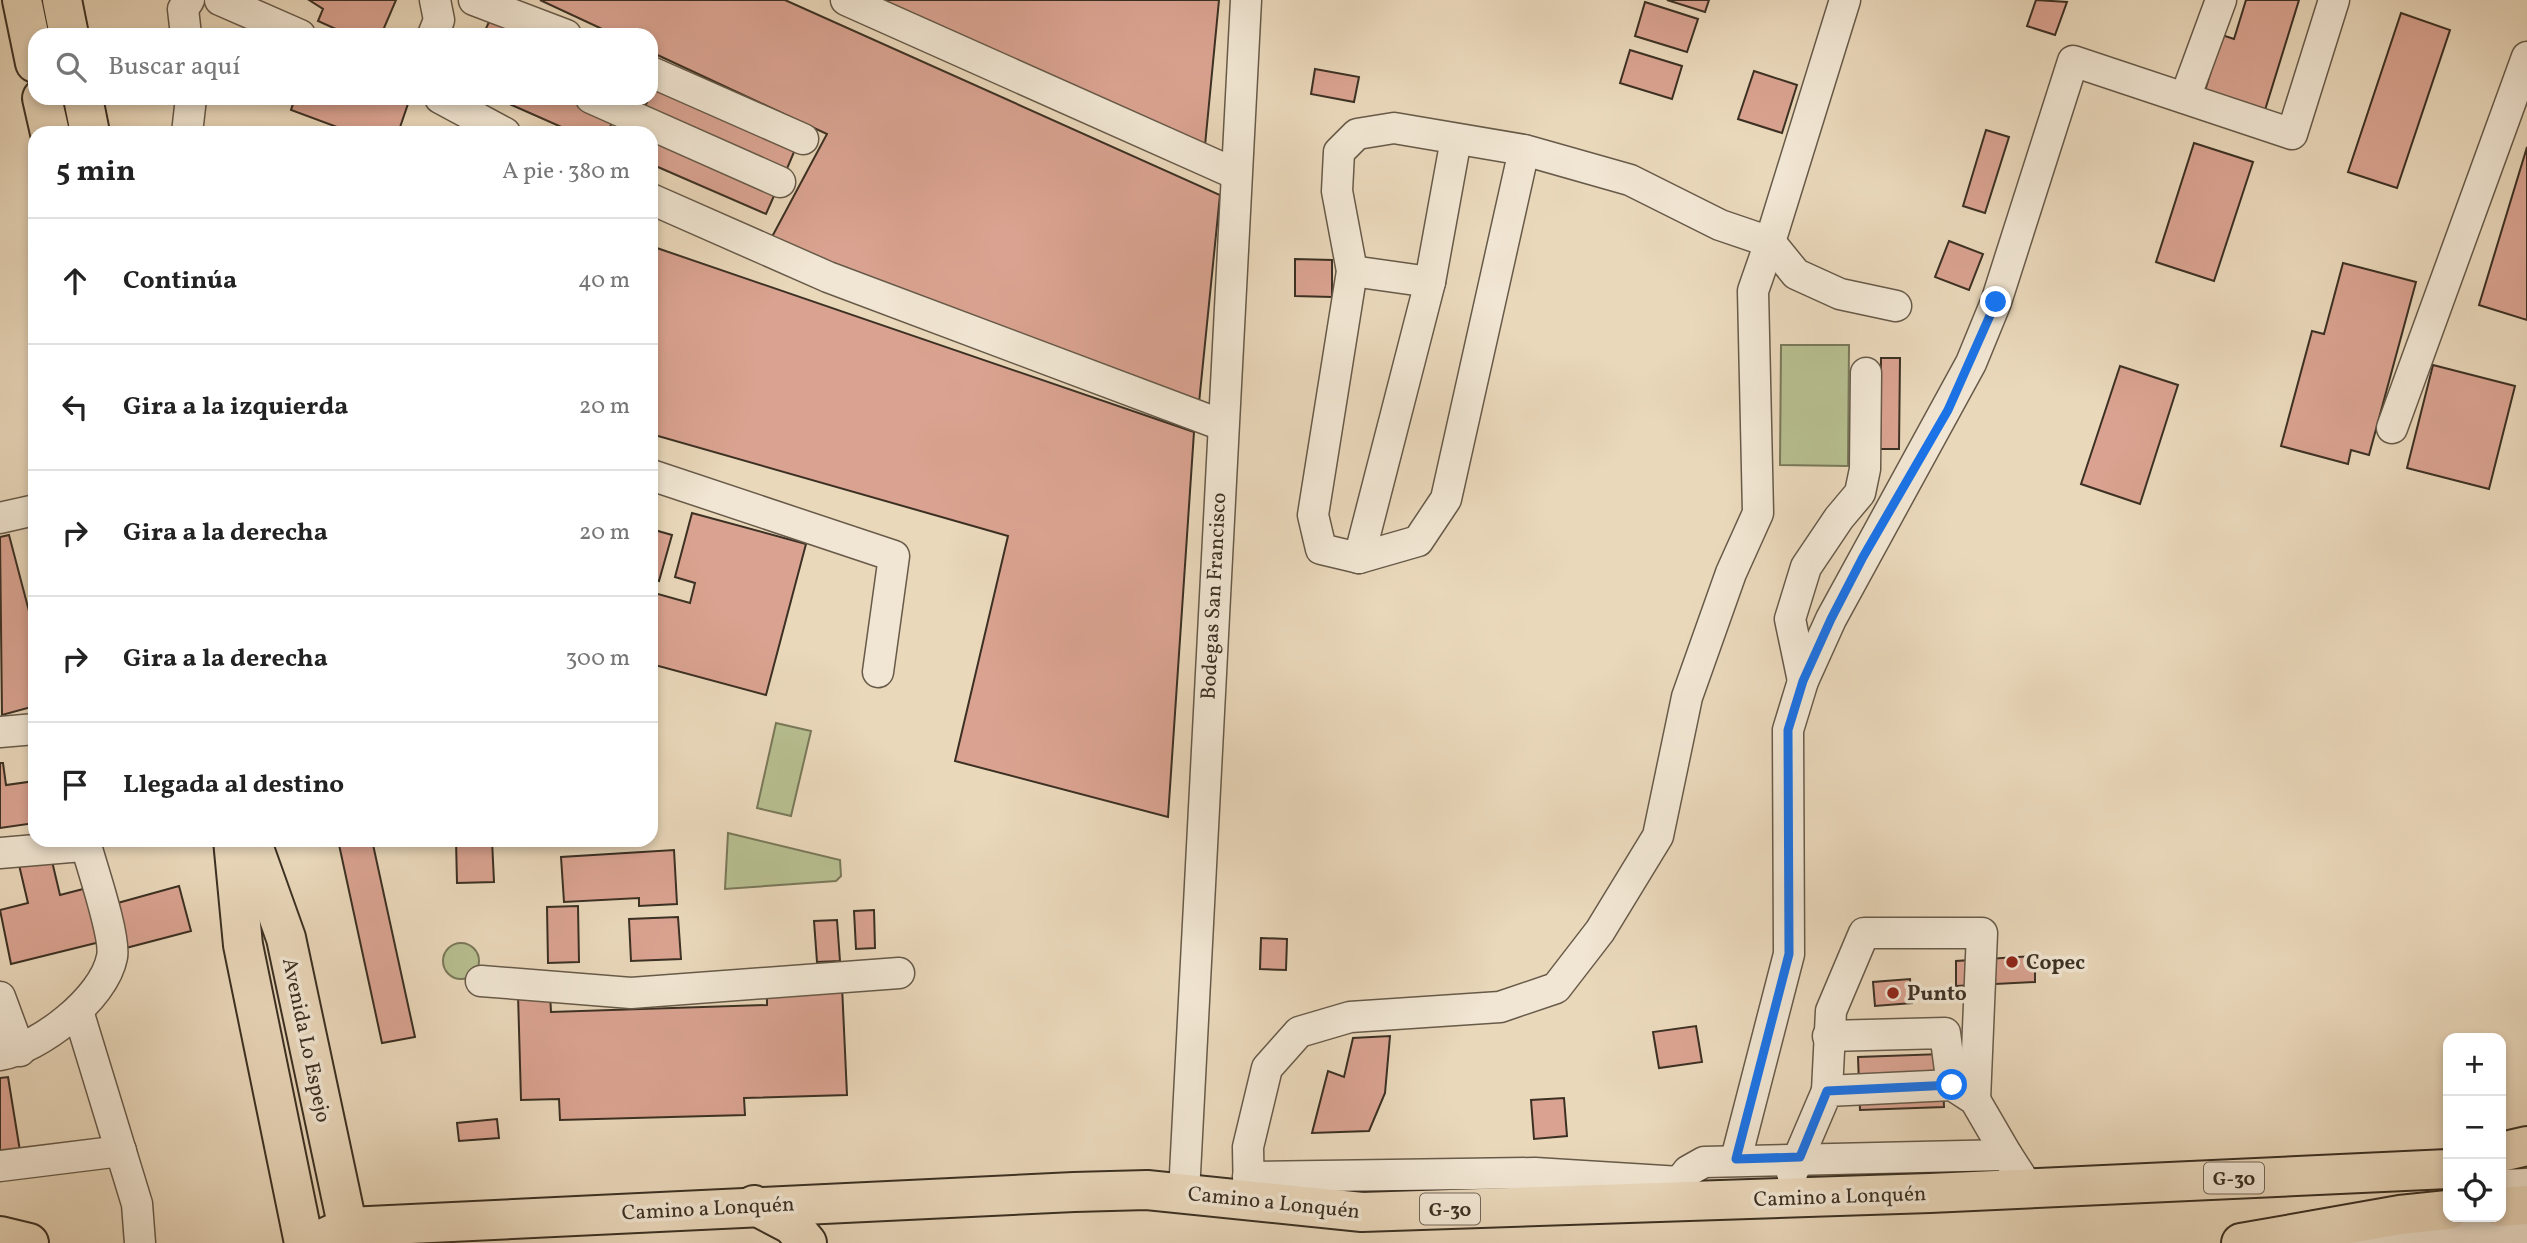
<!DOCTYPE html>
<html lang="es">
<meta charset="utf-8">
<style>
:root{--surface:#fff;--page:#f6f6f6;--text:#222;--muted:#767676;--line:#e0e0e0}
body{margin:0;font-family:Vollkorn,serif;background:var(--page);color:var(--text)}
.controls{position:absolute;right:21px;bottom:21px;display:grid;overflow:hidden;border-radius:14px;box-shadow:0 4px 10px #0003}
.controls button{width:63px;height:63px;display:grid;place-items:center;padding:0;border:0;border-bottom:2px solid var(--line);background:var(--surface);color:var(--text);font:35px sans-serif}
.stop{position:absolute;width:21px;height:21px;margin:-16px;border:5px solid #1a73e8;border-radius:50%;background:#fff}
.stop.end{background:#1a73e8;border-color:#fff;box-shadow:0 2px 7px #0008}
.list{margin:0;padding:0;list-style:none}
h2{display:flex;justify-content:space-between;align-items:center;height:91px;margin:0;padding:0 28px;font-size:30px}
h2 small{font-size:23px;font-weight:400;color:var(--muted)}
.list li{display:grid;grid-template-columns:46px 1fr auto;gap:21px;align-items:center;box-sizing:border-box;height:126px;padding:0 28px;border-top:2px solid var(--line)}
.list b{display:block;font-size:26px;white-space:nowrap}
.list em{font-size:23px;font-style:normal;color:var(--muted)}
.icon{flex:none;width:38px;height:38px;fill:none;stroke:currentColor;stroke-width:2;stroke-linecap:round;stroke-linejoin:round}
.map{position:relative;flex:none;width:2527px;height:1243px;overflow:hidden}
.search{position:absolute;background:var(--surface);box-shadow:0 4px 10px #0003;left:28px;top:28px;width:630px;height:77px;display:flex;align-items:center;gap:18px;box-sizing:border-box;padding:0 24px;border-radius:21px;color:var(--muted);font-size:26px}
.panel{position:absolute;background:var(--surface);box-shadow:0 4px 10px #0003;left:28px;top:126px;width:630px;height:721px;border-radius:21px}
.map>svg:first-child{display:block}
.green{fill:#b7bf90;stroke:#79785a;stroke-width:2}
.building{fill:#daa391;stroke:#3b3023;stroke-width:2}
.lines{fill:none;stroke-linecap:round;stroke-linejoin:round}
.minor-casing{stroke:#675a49;stroke-width:33}
.major-casing{stroke:#3b3023;stroke-width:42}
.minor{stroke:#f1e6d3;stroke-width:30}
.major{stroke:#ead8bb;stroke-width:38}
.route{stroke:#1a73e8;stroke-width:9}
.poi-dot{fill:#8f2418;stroke:#f1e6d3;stroke-width:2.5}
.labels{text-anchor:middle;stroke-width:7;stroke-linejoin:round;paint-order:stroke}
.shield{fill:#f1e6d3;stroke:#726758;stroke-width:2}
.shield-label{font-size:19px;font-weight:bold;fill:#3b3023}
.street-label{font-size:21px;fill:#3b3023;stroke:#f1e6d3}
.poi-label{font-size:21px;font-weight:bold;fill:#3b3023;stroke:#f1e6d3;text-anchor:start}
</style>
<div class="map">
<svg width="2527" height="1243" viewBox="0 0 2527 1243">
<rect width="100%" height="100%" fill="#ead8bb"/>
<filter id="stains"><feTurbulence type="fractalNoise" baseFrequency=".00286" numOctaves="4"/><feColorMatrix values="0 0 0 0 .2 0 0 0 0 .09 0 0 0 0 .02 0 0 0 .5 -.17"/></filter>
<radialGradient id="worn" r=".72"><stop offset=".6" stop-color="#630" stop-opacity="0"/><stop offset="1" stop-color="#630" stop-opacity=".3"/></radialGradient>
<g class="green">
<path d="M1781,345H1849L1848,466L1780,465Z"/>
<path d="M776,723L811,731L791,816L757,808Z"/>
<path d="M728,833L840,860L841,876L836,881L725,889Z"/>
<circle cx="461" cy="961" r="18"/>
</g>
<g class="building">
<path d="M309,0H396L381,35H349L318,21L323,9Z"/>
<path d="M540,0H785L1220,195L1199,403L766,248L827,134L651,52V35H615Z"/>
<path d="M853,0H1219L1204,156Z"/>
<path d="M1667,0H1709L1705,12Z"/>
<path d="M2036,0L2067,2L2055,35L2027,26Z"/>
<path d="M2246,0H2299L2265,110L2205,91L2222,35L2234,39Z"/>
<path d="M1645,2L1698,19L1687,52L1635,36Z"/>
<path d="M494,11L549,35H483Z"/>
<path d="M2401,13L2450,30L2397,188L2348,172Z"/>
<path d="M1630,50L1682,66L1672,99L1620,83Z"/>
<path d="M1315,69L1359,77L1354,102L1311,94Z"/>
<path d="M1754,71L1797,85L1782,133L1738,119Z"/>
<path d="M655,83L797,145L786,171L644,109Z"/>
<path d="M295,98H410L398,133H353L291,110Z"/>
<path d="M496,98H566L614,119L607,133H575Z"/>
<path d="M1986,130L2009,137L1985,213L1963,206Z"/>
<path d="M651,133L777,189L766,214L651,164Z"/>
<path d="M2194,143L2253,162L2214,281L2156,262Z"/>
<path d="M2527,147V320L2479,305Z"/>
<path d="M1949,241L1983,254L1969,290L1935,277Z"/>
<path d="M651,246L1194,432L1168,817L955,761L1008,536L651,434Z"/>
<path d="M1295,259L1332,260V297L1295,296Z"/>
<path d="M2343,263L2416,282L2369,455L2351,450L2348,464L2281,446L2312,331L2324,334Z"/>
<path d="M1881,358H1900L1899,449H1880Z"/>
<path d="M2433,365L2515,386L2489,489L2407,468Z"/>
<path d="M2120,366L2178,385L2140,504L2081,484Z"/>
<path d="M692,513L806,544L766,695L651,664V592L690,603L695,583L675,577Z"/>
<path d="M651,529L672,535L659,581L651,579Z"/>
<path d="M9,535L35,634V706L2,715L0,537Z"/>
<path d="M0,763H3L6,785L35,781V823L0,828Z"/>
<path d="M338,840H372L415,1037L382,1043Z"/>
<path d="M456,840H492L494,882L457,883Z"/>
<path d="M674,850L677,904L639,906V898L564,902L561,857Z"/>
<path d="M51,857L60,895L87,888L100,942L11,964L0,910L28,903L19,865Z"/>
<path d="M179,886L191,931L126,948L114,904Z"/>
<path d="M578,906L579,962L548,963L547,907Z"/>
<path d="M874,910L875,948L856,949L854,911Z"/>
<path d="M678,917L681,959L631,961L629,919Z"/>
<path d="M837,920L840,961L817,962L814,921Z"/>
<path d="M1261,938L1287,939L1286,970L1260,969Z"/>
<path d="M2035,956V982L1956,986V961Z"/>
<path d="M1910,979L1912,1003L1875,1006L1873,982Z"/>
<path d="M842,986L847,1095L744,1098L745,1115L560,1120L559,1099L521,1100L518,994L550,993L551,1012L767,1005V989Z"/>
<path d="M1696,1026L1702,1062L1659,1068L1653,1032Z"/>
<path d="M1390,1036L1385,1093L1369,1131L1312,1133L1328,1071L1344,1077L1353,1038Z"/>
<path d="M1942,1054L1944,1107L1860,1110L1858,1057Z"/>
<path d="M8,1077L20,1151L0,1155V1078Z"/>
<path d="M1564,1098L1567,1136L1534,1139L1531,1100Z"/>
<path d="M497,1119L499,1138L459,1141L457,1123Z"/>
</g>
<g class="lines">
<defs>
<g id="minor">
<path d="M220,0L300,35"/>
<path d="M474,0L566,35"/>
<path d="M846,0L1236,174"/>
<path d="M1845,0L1770,242L1796,274L1840,294L1896,306"/>
<path d="M186,35L183,9L189,0"/>
<path d="M433,35L439,20L435,0"/>
<path d="M651,72L803,139"/>
<path d="M440,98L505,133"/>
<path d="M591,98L780,182"/>
<path d="M2185,98L2221,0"/>
<path d="M187,133L191,98"/>
<path d="M651,199L828,277L1222,425"/>
<path d="M1352,271L1430,282"/>
<path d="M2392,428L2527,57"/>
<path d="M651,475L894,556L878,672"/>
<path d="M0,518L35,510"/>
<path d="M1359,558L1430,282L1456,139"/>
<path d="M1803,681L1790,619L1806,567L1839,518L1860,493L1865,469L1866,373"/>
<path d="M0,732L35,729"/>
<path d="M0,853L82,846L88,852C94,873 116,939 112,957C104,999 39,1048 0,1055"/>
<path d="M481,981L631,993L899,973"/>
<path d="M0,997L20,1051"/>
<path d="M78,1011L137,1204L140,1243"/>
<path d="M1828,1036L1945,1033L1952,1085"/>
<path d="M1827,1091L1831,1011L1864,933H1982L1975,1100"/>
<path d="M1736,1159L1789,954L1788,730L1803,681L1831,619L1971,363L1996,302L2073,61L2292,134L2334,0"/>
<path d="M0,1166L121,1151"/>
<path d="M1792,1173L1827,1091L1952,1085L1975,1100L2007,1155"/>
<path d="M1248,1177L1535,1173L1680,1182"/>
<path d="M2501,1185L2527,1184"/>
<path d="M1184,1193L1246,0"/>
<path d="M1668,1197L1688,1171L1704,1162L2007,1155L2029,1189"/>
<path d="M1249,1202L1248,1147L1267,1068L1299,1032L1350,1017L1500,1007L1556,988L1600,931L1658,836L1687,697L1731,573L1758,513L1753,291L1770,242L1720,225L1630,180L1524,150L1394,128L1357,134L1339,152L1337,191L1352,271L1313,515L1321,549L1359,558L1418,541L1446,499L1524,150"/>
<path d="M2327,1243L2527,1233"/>
</g>
<g id="major">
<path d="M22,0L35,63"/>
<path d="M62,0L69,35"/>
<path d="M42,98L50,133"/>
<path d="M83,98L90,133"/>
<path d="M233,840L243,945L304,1243"/>
<path d="M251,840L286,938L351,1243"/>
<path d="M2501,1152L2527,1146"/>
<path d="M754,1205L792,1225L807,1243"/>
<path d="M2501,1207L2527,1205"/>
<path d="M0,1236L29,1243"/>
<path d="M313,1243L348,1227L1074,1192L1147,1190L1362,1212L1930,1193L2448,1169"/>
<path d="M2241,1243L2400,1215L2448,1210"/>
</g>
</defs>
<use href="#minor" class="minor-casing"/>
<use href="#major" class="major-casing"/>
<use href="#minor" class="minor"/>
<use href="#major" class="major"/>
</g>
<g class="lines">
<path class="route" d="M1952,1085L1827,1091L1800,1157L1736,1159L1789,954L1788,730L1803,681L1831,619L1863,557L1948,410L1996,302"/>
</g>
<g class="poi-dot">
<circle cx="2012" cy="962" r="7"/>
<circle cx="1893" cy="993" r="7"/>
</g>
<g class="labels">
<g class="shield">
<rect x="2204" y="1162.5" width="60" height="31" rx="5"/>
<rect x="1420" y="1193.5" width="60" height="31" rx="5"/>
</g>
<g class="shield-label">
<text x="2234" y="1185">G-30</text>
<text x="1450" y="1216">G-30</text>
</g>
<g class="street-label">
<text transform="translate(1213 596) rotate(-87)" y="7">Bodegas San Francisco</text>
<text transform="translate(307 1040) rotate(78)" y="7">Avenida Lo Espejo</text>
<text transform="translate(1840 1196) rotate(-2)" y="7">Camino a Lonquén</text>
<text transform="translate(1274 1202) rotate(6)" y="7">Camino a Lonquén</text>
<text transform="translate(708 1208) rotate(-3)" y="7">Camino a Lonquén</text>
</g>
<g class="poi-label">
<text x="2026" y="969">Copec</text>
<text x="1907" y="1000">Punto</text>
</g>
</g>
<rect width="100%" height="100%" filter="url(#stains)"/>
<rect width="100%" height="100%" fill="url(#worn)"/>
</svg>
<div class="controls">
<button>+</button>
<button>−</button>
<button><svg class="icon" aria-label="locate" viewBox="0 0 24 24"><circle cx="12" cy="12" r="6"/><path d="M12 2v4M12 18v4M2 12h4M18 12h4"/></svg></button>
</div>
<div class="stop" style="left:1952px;top:1085px"></div>
<div class="stop end" style="left:1996px;top:302px"></div>
<div class="search"><svg class="icon" aria-label="search" viewBox="0 0 24 24"><circle cx="10" cy="10" r="6"/><path d="M15 15l6 6"/></svg>Buscar aquí</div>
<section class="panel">
<h2>5 min<small>A pie · 380 m</small></h2>
<ul class="list">
<li><svg class="icon" aria-label="ahead" viewBox="0 0 24 24"><path d="M12 20V5M6 11l6-6 6 6"/></svg><div><b>Continúa</b></div><em>40 m</em></li>
<li><svg class="icon" aria-label="left" viewBox="0 0 24 24"><path d="M17 20v-9H6M10 6l-5 5 5 5"/></svg><div><b>Gira a la izquierda</b></div><em>20 m</em></li>
<li><svg class="icon" aria-label="right" viewBox="0 0 24 24"><path d="M7 20v-9h11M14 6l5 5-5 5"/></svg><div><b>Gira a la derecha</b></div><em>20 m</em></li>
<li><svg class="icon" aria-label="right" viewBox="0 0 24 24"><path d="M7 20v-9h11M14 6l5 5-5 5"/></svg><div><b>Gira a la derecha</b></div><em>300 m</em></li>
<li><svg class="icon" aria-label="arrive" viewBox="0 0 24 24"><path d="M6 21V4h12l-3 4 3 4H6"/></svg><div><b>Llegada al destino</b></div></li>
</ul>
</section>
</div>
